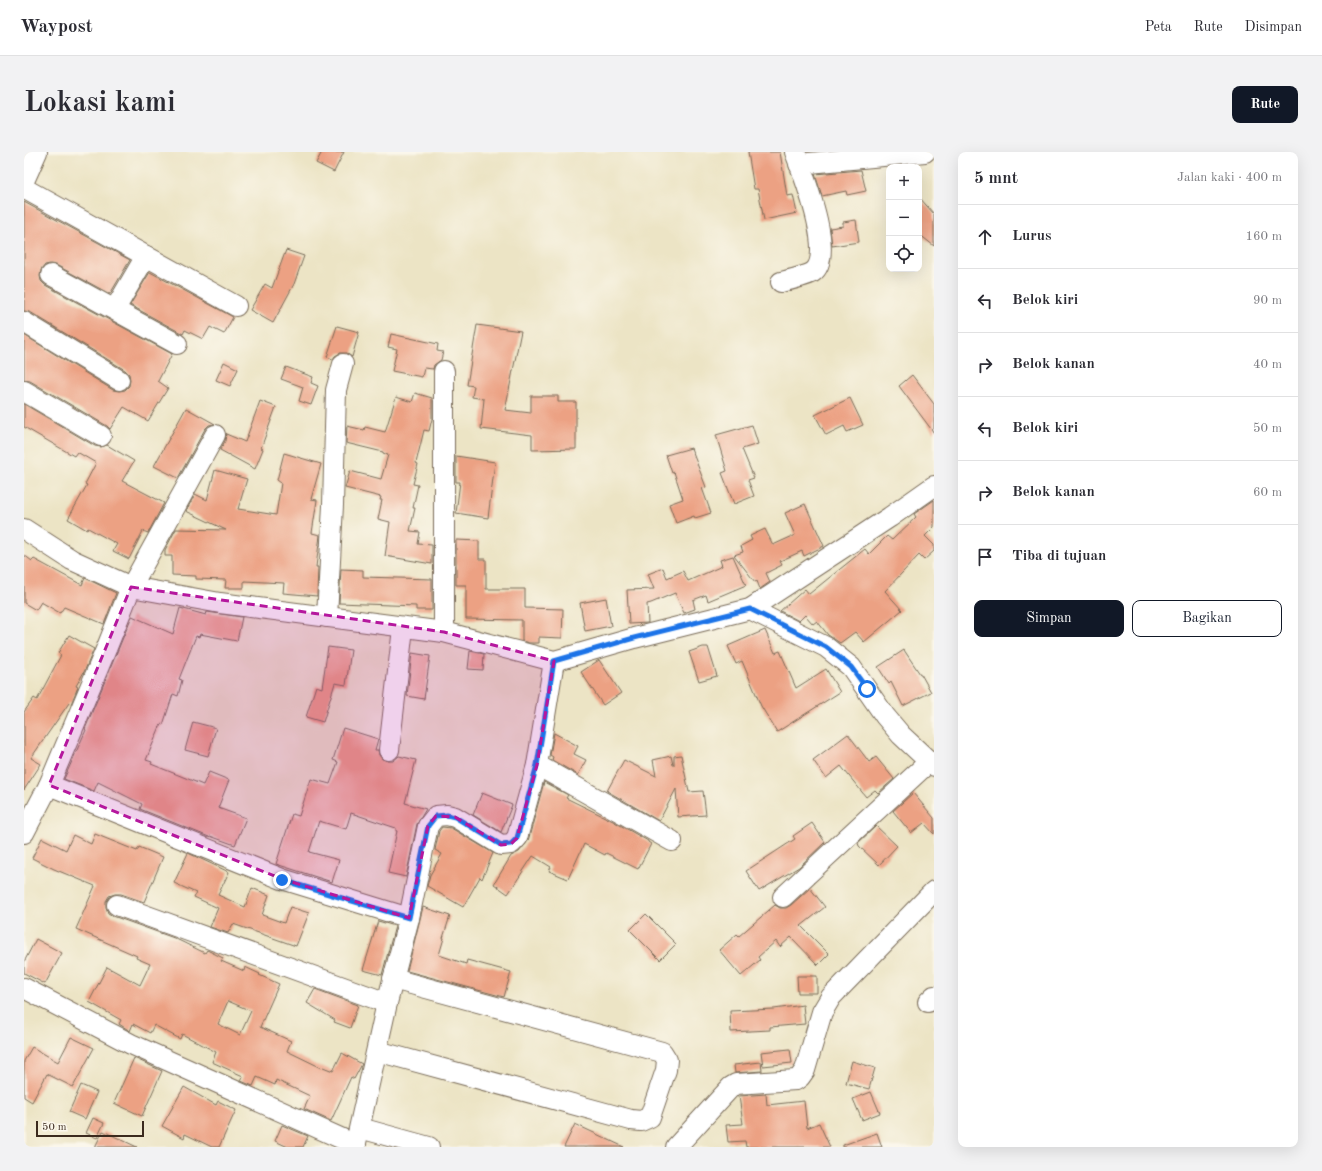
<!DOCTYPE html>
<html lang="id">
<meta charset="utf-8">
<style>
:root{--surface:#fff;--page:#f2f2f3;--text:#2b2b33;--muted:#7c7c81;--line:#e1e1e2;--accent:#111827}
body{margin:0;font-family:"Old Standard TT",serif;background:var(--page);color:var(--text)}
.controls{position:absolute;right:12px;top:12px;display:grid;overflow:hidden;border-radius:8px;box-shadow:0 4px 16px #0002}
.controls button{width:36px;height:36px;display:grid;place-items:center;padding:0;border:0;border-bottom:1px solid var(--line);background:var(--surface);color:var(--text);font:20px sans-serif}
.scale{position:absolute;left:12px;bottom:10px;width:108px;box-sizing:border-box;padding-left:4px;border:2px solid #3b2a1e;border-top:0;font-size:11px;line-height:14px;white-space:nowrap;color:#3b2a1e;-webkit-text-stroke:3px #fbf7ec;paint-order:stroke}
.stop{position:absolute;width:12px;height:12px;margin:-9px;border:3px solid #1a73e8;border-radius:50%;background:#fff}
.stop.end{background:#1a73e8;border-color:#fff;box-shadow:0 1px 4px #0008}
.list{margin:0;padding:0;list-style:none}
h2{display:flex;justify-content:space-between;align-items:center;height:52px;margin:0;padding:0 16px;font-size:17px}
h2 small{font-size:13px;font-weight:400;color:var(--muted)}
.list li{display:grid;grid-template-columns:26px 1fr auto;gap:12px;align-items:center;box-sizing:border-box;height:64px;padding:0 16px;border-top:1px solid var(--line)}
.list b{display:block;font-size:15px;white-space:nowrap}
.list em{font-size:13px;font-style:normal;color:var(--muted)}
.actions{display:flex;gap:8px;padding:12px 16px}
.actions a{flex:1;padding:9px 0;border:1px solid var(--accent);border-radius:8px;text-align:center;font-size:14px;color:var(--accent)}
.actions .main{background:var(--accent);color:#fff}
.icon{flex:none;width:22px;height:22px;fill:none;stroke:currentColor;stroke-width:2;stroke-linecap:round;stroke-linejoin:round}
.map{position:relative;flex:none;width:910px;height:995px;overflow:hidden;border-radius:8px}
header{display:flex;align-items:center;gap:24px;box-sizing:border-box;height:56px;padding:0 20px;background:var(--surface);border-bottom:1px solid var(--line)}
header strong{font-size:19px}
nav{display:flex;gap:22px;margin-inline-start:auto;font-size:14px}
.intro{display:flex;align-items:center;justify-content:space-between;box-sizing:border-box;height:96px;padding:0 24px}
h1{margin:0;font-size:28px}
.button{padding:10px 18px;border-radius:8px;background:var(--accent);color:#fff;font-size:14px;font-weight:700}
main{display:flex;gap:24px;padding:0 24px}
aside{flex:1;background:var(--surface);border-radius:8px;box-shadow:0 4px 16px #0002}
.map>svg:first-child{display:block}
.building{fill:#eca183;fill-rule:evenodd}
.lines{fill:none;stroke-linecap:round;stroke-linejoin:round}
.minor-casing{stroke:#796b58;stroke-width:22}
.minor{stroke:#fff;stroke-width:20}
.route{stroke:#1a73e8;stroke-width:5}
.marked{fill:#b5179e;fill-opacity:0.2;stroke:#b5179e;stroke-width:3;stroke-dasharray:8 5;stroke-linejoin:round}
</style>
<header>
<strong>Waypost</strong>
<nav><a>Peta</a><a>Rute</a><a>Disimpan</a></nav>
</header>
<div class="intro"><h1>Lokasi kami</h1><a class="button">Rute</a></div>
<main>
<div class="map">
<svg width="910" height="995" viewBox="0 0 910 995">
<rect width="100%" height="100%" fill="#fbf7ec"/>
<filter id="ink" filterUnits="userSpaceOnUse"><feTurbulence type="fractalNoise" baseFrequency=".025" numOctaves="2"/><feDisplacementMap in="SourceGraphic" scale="8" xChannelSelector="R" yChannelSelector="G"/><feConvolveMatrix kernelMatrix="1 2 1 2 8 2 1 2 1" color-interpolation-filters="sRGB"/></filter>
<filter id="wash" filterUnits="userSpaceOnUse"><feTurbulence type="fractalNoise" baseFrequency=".012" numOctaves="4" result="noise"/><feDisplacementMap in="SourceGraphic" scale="16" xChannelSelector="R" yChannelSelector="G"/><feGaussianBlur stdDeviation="0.9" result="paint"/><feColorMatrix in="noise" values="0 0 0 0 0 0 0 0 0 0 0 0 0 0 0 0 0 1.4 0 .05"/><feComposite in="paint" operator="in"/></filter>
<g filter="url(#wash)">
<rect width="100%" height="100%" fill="#ece4c5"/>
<g id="blocks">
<g class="building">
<path d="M298,0H320L310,20L292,11Z"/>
<path d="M724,0H756L763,44L769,43L773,61L740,68L734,37H730Z"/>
<path d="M837,18L842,39L823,43L822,39L798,44L791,22Z"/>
<path d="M895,45L910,62V94L895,82Z"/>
<path d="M0,50L106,108L86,142L32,113L26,112L21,113L17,118L16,124L17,129L21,133L148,202L134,229L144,236L124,269L100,255L86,277L83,274L6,229L0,228V183L89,238L95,239L101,238L105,234L106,228L105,222L101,218L6,160L0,159Z"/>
<path d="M832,68L835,90L808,94L806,76L819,74V70Z"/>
<path d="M262,98L280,104L270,132L249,171L226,158L241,132L248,136Z"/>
<path d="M126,120L209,165L200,182L186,175L179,187L161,178L159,182L106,153Z"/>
<path d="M453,173L497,179L481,258L507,261V244H534V250H552V297L508,298V283L457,277L460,247L448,245L450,234L443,233Z"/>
<path d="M313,174L335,180L328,205L322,201H316L311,204L309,207L303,205Z"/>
<path d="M367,182L414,192L413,199L419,200L417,208L410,213L409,217L400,216L398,225L368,219L373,197L364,195Z"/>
<path d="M200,210L214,217L206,234L192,228Z"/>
<path d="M262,215L289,225L287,231L294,234L287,253L275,249L279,235L257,227Z"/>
<path d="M888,223L910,252V281L875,234Z"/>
<path d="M391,241L408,246V267L405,279L400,278L392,311L394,312L389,332L394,333L389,356H391L386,379L396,380L394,392L408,393V412L361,404L366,370L354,367L358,348H356L357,345L321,336L326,319L357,327L364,303L359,301V300L322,291L323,274L340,278L341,275L361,280L372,245L388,250Z"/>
<path d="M826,246L839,273L823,280L820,274L802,283L791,263Z"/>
<path d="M236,249L252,255L237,296L239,297L231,317L196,298L201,289L202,282L221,290Z"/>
<path d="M0,252L71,294L77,295L83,293L110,309L98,329L140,351L124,381L119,379L105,407L89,399L93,392L64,376L63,378L44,367L63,333L61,332L72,311L53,300L50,304L0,275Z"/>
<path d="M162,256L191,272L185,273L181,277L154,326L130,314Z"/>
<path d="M728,273L734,292L718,297L730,326L724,328L730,344L710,352L698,321L703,319L692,283Z"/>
<path d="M667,296L682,335L678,336L687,361L671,366L670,364L652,371L645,352L659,347L650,320L648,321L642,303Z"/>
<path d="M260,301L297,312L287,347L293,348L288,381L296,383L292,415H294L293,444L259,441L260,431L220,429V436H201L202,428L172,427V424L148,423V404H141V398L152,377L202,378L162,359L171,342L183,348L191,318L223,327L214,357L252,363L257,331L253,328Z"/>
<path d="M432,304L471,310L464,366L432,361L436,330H432Z"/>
<path d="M910,348V375L901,384L910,393V399L900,408L895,403L861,439L878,458L840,490L831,480L816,491L804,483L793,469L789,472L781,463L775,469L756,459L781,437L785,442L841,397L845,402L863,384L868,388L892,365L890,362Z"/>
<path d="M781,352L800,394L780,404L778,399L756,409L758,413L742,421L746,430L736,437L733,429L731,430L710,403L719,400L717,394L728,388L726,384L741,377L749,393L771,383L761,361Z"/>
<path d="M432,388L455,389V407H462V437H501V456L539,457L538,486L515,485V491H505L498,489V468L442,467V433H432Z"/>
<path d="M0,403L8,409L10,407L58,433L61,426L92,441L80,472L40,455L36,461L17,450L12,458L0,451Z"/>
<path d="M709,404L722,433L684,449L682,443L669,448L671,457L660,461L651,441L627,451L623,452L624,471L605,472L603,438L630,437L624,422L639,416L643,426L659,419L664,429L698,414L696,408Z"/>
<path d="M317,417L339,418V425L408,427V458H392V454L315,451Z"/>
<path d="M582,446L587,474L561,479L556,451Z"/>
<path d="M156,456L182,463L183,460L218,465L213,489L176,482L175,485L172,484L155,527L158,528L154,544L149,542L139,573L137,572L122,608L128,610L127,612L179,633L185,620L205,628L194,656L222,666L211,693L186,684L185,685L116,657L118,652L74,630L70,639L40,627L62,578L61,577L108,464L149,482Z"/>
<path d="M741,478L751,501L756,499L772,536L802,517L816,540L753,580L737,554L718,509L712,512L704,494Z"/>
<path d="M45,483L70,497L61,518L52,534L54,535L47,552L45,551L7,606L17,612L0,638V560L10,546L13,548L37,503L34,501Z"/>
<path d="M304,495L327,498L322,533L311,531L299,570L282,565L292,534L298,536Z"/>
<path d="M679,495H684L693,524L675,529L665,500Z"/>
<path d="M880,498L896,522H897L907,540L879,554L867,530L865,532L854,515Z"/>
<path d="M446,499L460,502L459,518L444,517Z"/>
<path d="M388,501L406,504L400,547L383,544Z"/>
<path d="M575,508L597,541L579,553L557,520Z"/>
<path d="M169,570L192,576L184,604L161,598Z"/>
<path d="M319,576L354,587L351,598H354L355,603L358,607L364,609H369L375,604L392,608L381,651L402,657L393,672L382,725L364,721L373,679H372V676L327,661L322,677L295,669L285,700L315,708L308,730L252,712L268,662L275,664L287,627L306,632L314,610L309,608Z"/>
<path d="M530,581L554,594L550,602L562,608L554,623L528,608L529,605L526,603Z"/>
<path d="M824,582L845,610L852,605L870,627L854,641L851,638L842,645L817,614L802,626L789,608Z"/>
<path d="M657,603L665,640L679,639L682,663L654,665L652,637L635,669L583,639L600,608L632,624L629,608L647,604L649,613H650V604Z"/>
<path d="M520,630L544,643L542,646L589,669L624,689V690L627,692L614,717L582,701L581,703L560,692L544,727L525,719L527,715L509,704L484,742L470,732L487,704L495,700L504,689Z"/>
<path d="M458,641L488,653L477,680L449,663Z"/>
<path d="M889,641L910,666V682L900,671L887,681L869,659Z"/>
<path d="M788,671L801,690L775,715L735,739L722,719L771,687L769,684Z"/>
<path d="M852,674L873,694L855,713L835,694L834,691Z"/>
<path d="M418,675L427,676L469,701L458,727L456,725L439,755L403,734L406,723L418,702L411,698L415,679Z"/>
<path d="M71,682L113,699L115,695L139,705L120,750L97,742H91L85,744L82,749V755L84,761L89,764L150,786L181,801L183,798L199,806L197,809L220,819L221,815L236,822L235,823L255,832L236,875L267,889L263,899L298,916L299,915L309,919L318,901L338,912L330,927L327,925L307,969L280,957L286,944L252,928L251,933L233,925L229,934L217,929L219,924L188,910L192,900L158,882L156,887L130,873L126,881L109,872L106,879L95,872L97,868L65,850L83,815L116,833L126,812L112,806L113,804L52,777L71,734L30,717L8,706L18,686L42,698L49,683L67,692ZM204,849L227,859L216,883L194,872Z"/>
<path d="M164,701L205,720L194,743L221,755L228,736L245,743L238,763L260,771L266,755L285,761L272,794L209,772L204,781L186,775L194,756L170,745L172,741L150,731Z"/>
<path d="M786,736L801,755L777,774L805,802L794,813L767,785L756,795L752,789L734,805L736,808L717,824L695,798L713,782L715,784L751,753L756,756H762L767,753Z"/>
<path d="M399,755L426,764L419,786H420L415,803L442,812L443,808L487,820L480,845L383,819Z"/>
<path d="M622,762L652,792L636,808L606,778Z"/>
<path d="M354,769L371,774L358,823L339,818Z"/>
<path d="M12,787L38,801L21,832L0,821V810Z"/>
<path d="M773,824H793V841H774Z"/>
<path d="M291,837L334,853L326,876L310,870L311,868L283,851Z"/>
<path d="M779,853L781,872L746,875V878L707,880L706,859L750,857Z"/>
<path d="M47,885L70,896L49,935L23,922L8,950L0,945V909L8,895L34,910Z"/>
<path d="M766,897L768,911L739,914L737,900Z"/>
<path d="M110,906L138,919L118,964L90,951Z"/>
<path d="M828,909L851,916L845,937L822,931Z"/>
<path d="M737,910L738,919L711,921L710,913Z"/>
<path d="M57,933L73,940L61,967L45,960Z"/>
<path d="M160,935L192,953L194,949L212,958L195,995H188L161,982L160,986L138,974Z"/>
<path d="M847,940L856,961L838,968L829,947Z"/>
<path d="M742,942L743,953L780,949L783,976L795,971L806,995H722L721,989L704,990L702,973L719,972L715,944Z"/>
<path d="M69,966L80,971L73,986L62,981Z"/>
<path d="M551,972L600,995H540Z"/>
<path d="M258,973L284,984L279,995H264L251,989Z"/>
<path d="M79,979L113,995H71Z"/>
<path d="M853,981L858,995H819V993Z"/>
</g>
</g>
</g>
<g filter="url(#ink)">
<use href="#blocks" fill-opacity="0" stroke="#796b58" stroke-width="1"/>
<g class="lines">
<defs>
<g id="minor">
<path d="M775,12L901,0"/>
<path d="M0,29L13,0"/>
<path d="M0,38H3L212,154"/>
<path d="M27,123L153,192"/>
<path d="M757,130C765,128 783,124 789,120C812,104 779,22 771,0"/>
<path d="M91,157L122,104"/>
<path d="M0,170L95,228"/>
<path d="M420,219V480"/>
<path d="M0,239L77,284"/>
<path d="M0,377L48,408L107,435L196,451L420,480L530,509L610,486L726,457L866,365L910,334"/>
<path d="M726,457L802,495L827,515L861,564L877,583L910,614"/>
<path d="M303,465L309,353L312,238L319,212"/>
<path d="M365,598L379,476"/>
<path d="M513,613L648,689"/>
<path d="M25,633L258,727L385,766"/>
<path d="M0,681L25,633L83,495L107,435L191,283"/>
<path d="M759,745L905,610"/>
<path d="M93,753L363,851"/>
<path d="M0,836L107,892L332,993"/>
<path d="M904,850L910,844"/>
<path d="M353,899L607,968L617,969L626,965L642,918L643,908L638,900L369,827"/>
<path d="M336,976L405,995"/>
<path d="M331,995L363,851L385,766L404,674L412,664L423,663L431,665L477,693L487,692L493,686L513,613L530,509"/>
<path d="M652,995L707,935L712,932L772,928L776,925L781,918L798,860L807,845L910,739"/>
</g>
</defs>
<use href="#minor" class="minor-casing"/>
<use href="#minor" class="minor"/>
</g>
</g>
<g class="lines" filter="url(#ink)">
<path class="route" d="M258,728L385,766L404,674L412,664L423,663L431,665L477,693L487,692L493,686L513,613L530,509L610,486L726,457L802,495L827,515L843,537"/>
</g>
<path class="marked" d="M107,435L420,480L530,509L513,613L493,686L487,692L477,693L431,665L412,664L404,674L385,766L258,727L25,633Z"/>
</svg>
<div class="controls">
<button>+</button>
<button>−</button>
<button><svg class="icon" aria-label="locate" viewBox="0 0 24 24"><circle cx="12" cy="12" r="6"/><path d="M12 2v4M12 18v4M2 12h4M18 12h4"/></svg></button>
</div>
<div class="scale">50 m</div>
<div class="stop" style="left:843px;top:537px"></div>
<div class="stop end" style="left:258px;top:728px"></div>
</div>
<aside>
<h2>5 mnt<small>Jalan kaki · 400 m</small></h2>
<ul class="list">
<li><svg class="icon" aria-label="ahead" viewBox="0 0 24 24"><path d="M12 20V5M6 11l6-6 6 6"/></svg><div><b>Lurus</b></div><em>160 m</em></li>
<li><svg class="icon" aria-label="left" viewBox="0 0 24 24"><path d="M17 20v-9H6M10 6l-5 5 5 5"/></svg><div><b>Belok kiri</b></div><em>90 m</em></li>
<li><svg class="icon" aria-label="right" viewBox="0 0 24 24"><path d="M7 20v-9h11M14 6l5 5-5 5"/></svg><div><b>Belok kanan</b></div><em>40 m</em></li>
<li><svg class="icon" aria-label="left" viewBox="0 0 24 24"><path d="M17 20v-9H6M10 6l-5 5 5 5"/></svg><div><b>Belok kiri</b></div><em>50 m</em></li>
<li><svg class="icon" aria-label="right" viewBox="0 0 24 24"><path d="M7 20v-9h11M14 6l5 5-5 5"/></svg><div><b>Belok kanan</b></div><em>60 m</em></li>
<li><svg class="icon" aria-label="arrive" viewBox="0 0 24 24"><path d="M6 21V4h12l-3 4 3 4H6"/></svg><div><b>Tiba di tujuan</b></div></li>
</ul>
<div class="actions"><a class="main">Simpan</a><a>Bagikan</a></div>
</aside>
</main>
